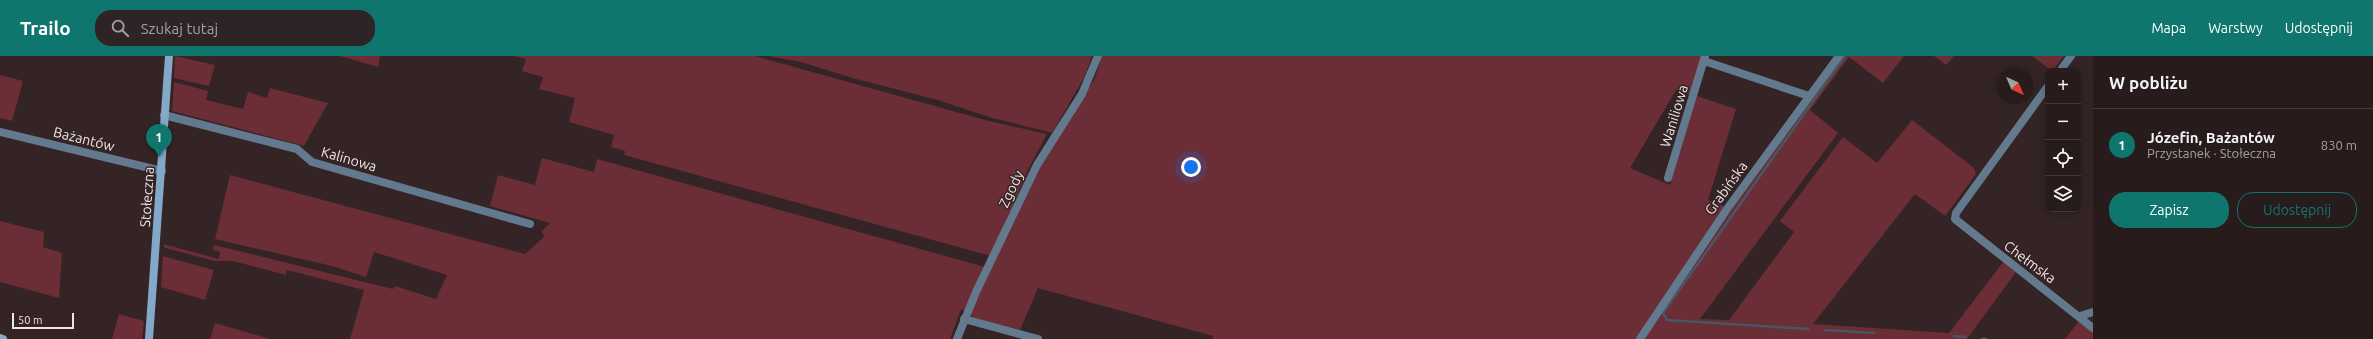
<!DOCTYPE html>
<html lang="pl">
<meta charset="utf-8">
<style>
:root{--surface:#271b1c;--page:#2f2425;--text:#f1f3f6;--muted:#a4a1a3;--line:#43393b;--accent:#0f766e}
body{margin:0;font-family:Ubuntu,sans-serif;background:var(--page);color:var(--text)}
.controls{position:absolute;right:12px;top:12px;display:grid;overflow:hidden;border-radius:8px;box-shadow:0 2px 10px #0003}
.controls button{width:36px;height:36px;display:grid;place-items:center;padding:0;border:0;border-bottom:1px solid var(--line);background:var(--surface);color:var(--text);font:20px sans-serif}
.compass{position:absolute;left:1997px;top:12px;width:36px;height:36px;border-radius:50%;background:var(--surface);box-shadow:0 2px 10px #0003;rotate:136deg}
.scale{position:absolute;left:12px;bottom:10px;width:62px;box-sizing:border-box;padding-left:4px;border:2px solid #f0e5e5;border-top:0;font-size:11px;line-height:14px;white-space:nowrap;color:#f0e5e5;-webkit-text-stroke:3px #342425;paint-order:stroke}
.you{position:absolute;left:1191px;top:111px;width:14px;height:14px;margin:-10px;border:3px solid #fff;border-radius:50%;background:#1a73e8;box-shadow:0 0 0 6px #1a73e833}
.badge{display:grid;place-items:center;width:26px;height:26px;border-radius:50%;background:var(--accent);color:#fff;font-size:13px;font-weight:700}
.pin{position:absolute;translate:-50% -33px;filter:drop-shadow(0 1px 2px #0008)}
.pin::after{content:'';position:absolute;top:21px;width:14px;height:12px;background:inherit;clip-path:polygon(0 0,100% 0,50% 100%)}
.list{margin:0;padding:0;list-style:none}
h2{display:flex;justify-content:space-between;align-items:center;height:52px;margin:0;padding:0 16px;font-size:17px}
h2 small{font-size:13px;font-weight:400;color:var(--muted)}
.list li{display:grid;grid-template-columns:26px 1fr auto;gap:12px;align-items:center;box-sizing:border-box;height:72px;padding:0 16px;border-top:1px solid var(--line)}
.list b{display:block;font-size:15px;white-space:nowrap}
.list p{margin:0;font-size:13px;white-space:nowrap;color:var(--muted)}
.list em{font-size:13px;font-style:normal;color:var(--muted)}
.actions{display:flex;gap:8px;padding:12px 16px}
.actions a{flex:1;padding:9px 0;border:1px solid var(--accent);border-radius:16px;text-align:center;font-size:14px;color:var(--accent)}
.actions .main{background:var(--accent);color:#fff}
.icon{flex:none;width:22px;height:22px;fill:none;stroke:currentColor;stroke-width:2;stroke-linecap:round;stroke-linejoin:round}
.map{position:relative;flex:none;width:2093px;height:283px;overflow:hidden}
header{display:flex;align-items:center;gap:24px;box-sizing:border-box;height:56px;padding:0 20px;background:var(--accent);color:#fff}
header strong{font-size:19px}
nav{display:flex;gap:22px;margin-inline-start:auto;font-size:14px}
.search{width:280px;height:36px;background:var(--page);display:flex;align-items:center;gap:10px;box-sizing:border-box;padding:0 14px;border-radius:16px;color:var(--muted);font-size:15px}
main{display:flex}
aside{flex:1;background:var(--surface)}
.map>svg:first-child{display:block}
.green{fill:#6b2d36}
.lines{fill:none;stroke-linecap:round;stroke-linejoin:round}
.stream{stroke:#485766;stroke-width:2.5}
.street{stroke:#637a8e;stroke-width:8}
.secondary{stroke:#83a8c8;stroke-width:8}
.labels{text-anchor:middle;stroke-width:3;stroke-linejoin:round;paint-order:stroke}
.street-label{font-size:14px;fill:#f0e5e5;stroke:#342425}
</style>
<header>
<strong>Trailo</strong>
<div class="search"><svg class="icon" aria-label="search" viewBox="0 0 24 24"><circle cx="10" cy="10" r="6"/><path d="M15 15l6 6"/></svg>Szukaj tutaj</div>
<nav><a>Mapa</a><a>Warstwy</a><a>Udostępnij</a></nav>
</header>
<main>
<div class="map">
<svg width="2093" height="283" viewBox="0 0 2093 283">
<rect width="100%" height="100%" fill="#342425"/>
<g class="green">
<path d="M175,0L215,9L209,30L174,22Z"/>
<path d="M340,0H380L378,11Z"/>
<path d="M513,0H755L985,64L1047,78L1028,114L991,200L624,99L625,95L611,91L614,79L569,66L575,42L539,33L543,21L522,15L526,3Z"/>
<path d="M767,0H1092L1085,20L1052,77L989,61L938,44L856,23L801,6Z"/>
<path d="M1102,0H1702L1690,39L1676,34L1630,112L1670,129L1697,40L1736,53L1708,144L1724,150L1636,283H1212L1213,280L1038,232L1020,274L972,262V254L1036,117L1095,22Z"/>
<path d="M1840,0H1904L1883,27L1849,1L1810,54L1838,77L1700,263L1729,264L1794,176L1780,165L1843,81L1877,107L1912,64L1974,112L1976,118L1945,160L1915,138L1813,268L1949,277L2004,205L2016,216L1967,283H1645L1660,254Z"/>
<path d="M1934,0H1954L1946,9Z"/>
<path d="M2032,0H2064L2052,15Z"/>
<path d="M0,19L23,25L12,65L0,62Z"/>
<path d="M174,26L208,35L206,44L243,53L248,36L267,42L270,32L328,47L304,90L172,55Z"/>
<path d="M542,102L594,116L597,103L985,211L964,255L961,253L950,283H350L364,234L287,214L286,219L233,205H215L165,192L163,188L219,203L220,196L213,194L214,189L393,233L395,230L436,243L447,219L374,196L366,221L332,210L215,183L230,119L525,198L544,181L542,175L550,167L490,150L498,119L535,129Z"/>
<path d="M0,165L44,176L43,191L62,197L59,242L0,226Z"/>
<path d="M163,200L214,214L205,244L161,231Z"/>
<path d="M119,258L144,265L142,283H112Z"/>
<path d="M2079,265L2093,276V283H2065Z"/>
<path d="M215,267L270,283H210Z"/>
</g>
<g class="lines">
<g class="stream">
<path d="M1808,273L1667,264L1663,257L1845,0"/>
<path d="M1825,274L1874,277"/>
<path d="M1954,280L1966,281"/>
<path d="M1982,283H1986"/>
</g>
<g class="street">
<path d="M1704,5L1809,40"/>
<path d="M2060,15L2071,0"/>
<path d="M2048,30L1956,157L1955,163L2093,272"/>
<path d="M164,59L297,93L312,106L530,168"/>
<path d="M0,76L162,115"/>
<path d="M1668,122L1705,0"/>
<path d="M2080,260L2093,256"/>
<path d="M964,263L1038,283"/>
<path d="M957,283L976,236L1037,109L1082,38L1098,0"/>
<path d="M1640,283L1727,153L1839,0"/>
</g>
<g class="secondary">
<path d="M0,282L3,283"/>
<path d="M149,283L169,0"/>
</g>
</g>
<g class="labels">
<g class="street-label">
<text transform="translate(1674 60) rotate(-73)" y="5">Waniliowa</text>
<text transform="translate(84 83) rotate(14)" y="5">Bażantów</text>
<text transform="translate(349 103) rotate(16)" y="5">Kalinowa</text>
<text transform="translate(1726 132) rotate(-54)" y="5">Grabińska</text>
<text transform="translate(1011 133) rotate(-65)" y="5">Zgody</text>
<text transform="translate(147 141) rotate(-86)" y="5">Stołeczna</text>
<text transform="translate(2030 206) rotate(37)" y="5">Chełmska</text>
</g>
</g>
</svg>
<div class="controls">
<button>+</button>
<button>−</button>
<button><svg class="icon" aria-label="locate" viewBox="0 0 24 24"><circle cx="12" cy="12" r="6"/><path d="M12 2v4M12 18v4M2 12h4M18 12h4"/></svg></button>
<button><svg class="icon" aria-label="layers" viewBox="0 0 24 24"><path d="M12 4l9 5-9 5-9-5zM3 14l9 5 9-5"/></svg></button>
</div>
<svg class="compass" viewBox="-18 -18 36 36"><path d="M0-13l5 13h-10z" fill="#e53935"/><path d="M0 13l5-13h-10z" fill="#a4a1a3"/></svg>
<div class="scale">50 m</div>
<div class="you"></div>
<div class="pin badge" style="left:159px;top:101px">1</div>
</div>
<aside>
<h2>W pobliżu<small></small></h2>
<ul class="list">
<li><span class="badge">1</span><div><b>Józefin, Bażantów</b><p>Przystanek · Stołeczna</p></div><em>830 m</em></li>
</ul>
<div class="actions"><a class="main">Zapisz</a><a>Udostępnij</a></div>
</aside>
</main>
